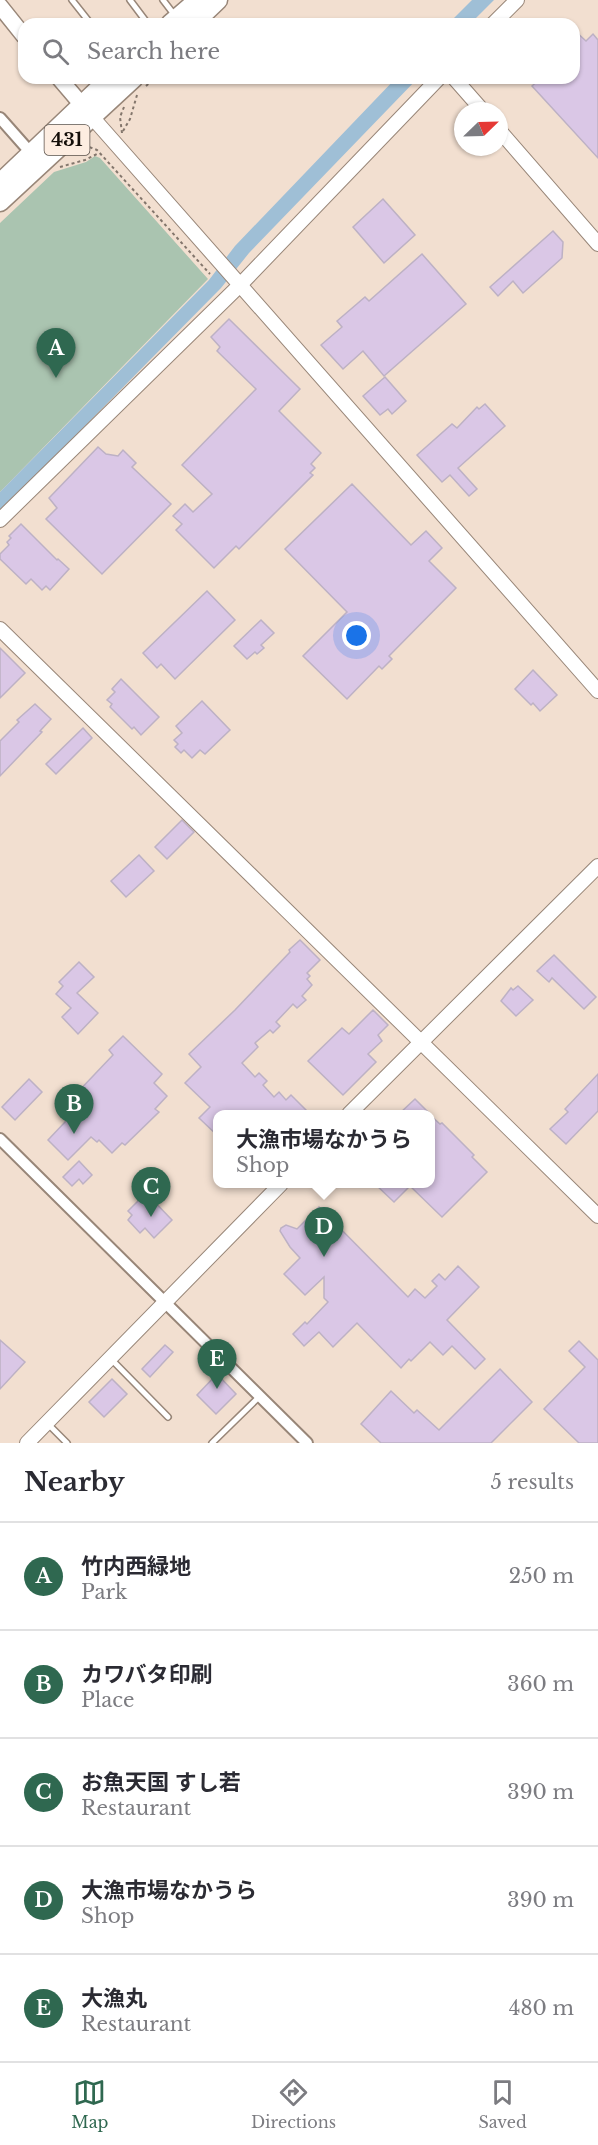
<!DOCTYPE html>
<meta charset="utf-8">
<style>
:root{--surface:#fff;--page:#f2f2f3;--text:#2b2b33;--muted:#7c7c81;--line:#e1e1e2;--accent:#2f6850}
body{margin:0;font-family:"Libre Baskerville","Noto Sans JP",serif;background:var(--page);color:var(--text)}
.compass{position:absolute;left:454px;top:102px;width:54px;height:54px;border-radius:50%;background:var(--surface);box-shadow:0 2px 4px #0004;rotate:67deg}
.you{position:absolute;left:357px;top:636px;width:21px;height:21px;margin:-15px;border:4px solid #fff;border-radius:50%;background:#1a73e8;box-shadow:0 0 0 9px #1a73e833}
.badge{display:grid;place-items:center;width:39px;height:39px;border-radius:50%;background:var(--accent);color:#fff;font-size:20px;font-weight:700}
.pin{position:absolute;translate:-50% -50px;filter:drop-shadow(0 2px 3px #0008)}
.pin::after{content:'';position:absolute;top:32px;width:21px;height:18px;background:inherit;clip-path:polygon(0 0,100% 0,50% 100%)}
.popup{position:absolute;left:213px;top:1110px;width:222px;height:78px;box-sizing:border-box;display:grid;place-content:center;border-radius:12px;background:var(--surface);filter:drop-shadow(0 2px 4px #0005);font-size:20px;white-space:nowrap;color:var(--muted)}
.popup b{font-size:22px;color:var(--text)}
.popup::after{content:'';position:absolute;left:50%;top:100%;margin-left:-12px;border:12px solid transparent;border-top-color:var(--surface)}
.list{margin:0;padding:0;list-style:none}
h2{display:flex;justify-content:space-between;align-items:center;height:78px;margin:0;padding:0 24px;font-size:26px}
h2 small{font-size:20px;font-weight:400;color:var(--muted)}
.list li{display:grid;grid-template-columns:39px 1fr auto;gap:18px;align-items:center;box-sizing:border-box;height:108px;padding:0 24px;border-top:2px solid var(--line)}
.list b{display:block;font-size:22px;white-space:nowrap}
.list p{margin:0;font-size:20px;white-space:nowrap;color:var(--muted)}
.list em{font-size:20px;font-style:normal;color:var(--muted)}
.icon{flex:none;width:33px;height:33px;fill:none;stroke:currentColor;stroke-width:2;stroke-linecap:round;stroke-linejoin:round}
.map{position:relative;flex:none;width:598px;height:1443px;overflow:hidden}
.search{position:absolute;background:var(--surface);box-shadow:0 2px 4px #0004;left:18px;right:18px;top:18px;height:66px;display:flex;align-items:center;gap:15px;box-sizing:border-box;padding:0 21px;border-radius:18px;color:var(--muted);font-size:22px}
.sheet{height:618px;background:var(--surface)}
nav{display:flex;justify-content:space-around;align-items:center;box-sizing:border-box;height:84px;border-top:2px solid var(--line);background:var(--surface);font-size:16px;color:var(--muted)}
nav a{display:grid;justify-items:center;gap:3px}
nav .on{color:var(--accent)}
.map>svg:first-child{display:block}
.green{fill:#aac4b0}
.water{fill:#9fbfd6}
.building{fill:#dac7e6;stroke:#bdb1c4;stroke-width:1.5}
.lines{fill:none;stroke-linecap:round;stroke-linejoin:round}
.service-casing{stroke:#988678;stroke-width:8}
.minor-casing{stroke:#988678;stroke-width:14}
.tertiary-casing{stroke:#988678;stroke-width:16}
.secondary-casing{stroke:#988678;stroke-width:18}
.trunk-casing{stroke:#988678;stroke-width:21}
.path{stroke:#83766c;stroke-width:2;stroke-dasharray:3 3;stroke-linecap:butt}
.service{stroke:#fff;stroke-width:5}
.minor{stroke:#fff;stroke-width:10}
.tertiary{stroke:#fff;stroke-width:14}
.secondary{stroke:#fff;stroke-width:15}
.trunk{stroke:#fff;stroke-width:18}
.labels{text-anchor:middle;stroke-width:4.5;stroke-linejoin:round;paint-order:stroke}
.shield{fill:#fdede1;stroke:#5a514a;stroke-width:1.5}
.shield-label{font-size:18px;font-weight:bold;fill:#140e09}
</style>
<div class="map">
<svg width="598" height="1443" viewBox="0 0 598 1443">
<rect width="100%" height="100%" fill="#f2dfd0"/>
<path class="green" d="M95,156L100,158L208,279L0,492V223L54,172L86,162Z"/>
<g class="water">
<path d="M472,0H494L470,24H448Z"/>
<path d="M396,78H418L249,253L221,288L0,512V492L209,280L235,246Z"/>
</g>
<g class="building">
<path d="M574,30L586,41L593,34L598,40V158L532,86L541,78H574Z"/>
<path d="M383,199L415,235L384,263L353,227Z"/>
<path d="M553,231L563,242L562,258L523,293L513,281L498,296L490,287Z"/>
<path d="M422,254L466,304L384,376L363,351L343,369L321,345L342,327L337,321L365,297L369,301Z"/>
<path d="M229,319L300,389L279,411L321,453L311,464L315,468L310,473L313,475L239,549L236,546L214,568L176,530L182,524L173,516L185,504L193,512L212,494L182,465L256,389L217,351L220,347L211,337Z"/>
<path d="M385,377L406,401L392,414L388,409L380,415L363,396Z"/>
<path d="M485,404L505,426L458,468L477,489L469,496L450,475L442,482L417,455L452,424L457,428L477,407L479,409Z"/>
<path d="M98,447L106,454L118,456L123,450L136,463L132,467L171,504L102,574L46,519L57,508L49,498Z"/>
<path d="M352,484L411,545L426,531L442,548L429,561L456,588L389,656L392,659L382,669L379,666L347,699L303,656L347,612L285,549Z"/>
<path d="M21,524L57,560L58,559L69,569L50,590L46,586L42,590L31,579L26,584L0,559V554L9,545L7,542L11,538L9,536Z"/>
<path d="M207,591L235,620L175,679L161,664L157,668L143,653Z"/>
<path d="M261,620L274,633L261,645L264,648L257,654L255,652L247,659L234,646Z"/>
<path d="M0,648L25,673L0,698Z"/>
<path d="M533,670L557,695L540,711L533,703L531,705L515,689Z"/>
<path d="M121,679L159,717L141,735L134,727L132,729L110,707L112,704L107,700L115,692L112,689Z"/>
<path d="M202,701L230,730L205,754L200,750L192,758L184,750L181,753L175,747L178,744L174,740L182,733L176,726Z"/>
<path d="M35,704L51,719L40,731L42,732L0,776V741L19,722L17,720Z"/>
<path d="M83,728L92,738L56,774L46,764Z"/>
<path d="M182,820L194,832L167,859L155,847Z"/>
<path d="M139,855L154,871L126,897L111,881Z"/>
<path d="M300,940L320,960L307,973L310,976L307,979L312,985L302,996L306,1000L297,1008L293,1004L276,1022L280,1026L273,1033L270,1030L255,1043L258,1047L242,1063L255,1077L259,1073L267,1081L263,1085L274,1097L279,1092L286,1100L291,1095L306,1110L302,1114H218V1136L199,1118L210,1107L185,1083L201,1067L189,1054L235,1010L290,952L289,950Z"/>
<path d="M554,955L596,997L584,1009L552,978L549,982L537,971Z"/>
<path d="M79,962L94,977L77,993L98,1013L78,1034L62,1017L71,1008L56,994L63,986L59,982Z"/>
<path d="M518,986L533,1000L516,1016L501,1001L511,988L513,990Z"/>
<path d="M373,1010L388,1025L378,1035L382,1041L368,1054L376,1062L343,1095L308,1061L342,1028L349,1034Z"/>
<path d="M123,1036L162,1074L154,1083L167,1096L155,1109L159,1112L125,1145L122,1143L112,1153L99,1140L97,1142L91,1137L68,1160L48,1140L83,1103L75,1095L113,1055L109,1050Z"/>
<path d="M598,1074V1111L566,1144L550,1129L568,1112L565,1109Z"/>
<path d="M29,1079L42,1092L15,1120L2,1107Z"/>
<path d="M415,1099L430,1114H399Z"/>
<path d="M430,1115L440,1124L442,1123L474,1155L472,1157L487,1172L442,1217L410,1186L394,1202L375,1184H430Z"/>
<path d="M79,1161L92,1175L83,1184L79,1179L72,1186L63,1177Z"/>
<path d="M146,1193L172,1220L154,1238L145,1228L140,1233L128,1220L132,1215L128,1211Z"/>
<path d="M319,1207L408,1297L415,1289L425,1298L437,1286L432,1281L439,1274L445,1280L458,1266L479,1287L447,1320L485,1359L475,1369L452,1346L443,1355L430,1342L411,1361L409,1359L401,1368L357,1323L333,1347L319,1332L304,1346L293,1334L305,1322L307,1324L328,1302L324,1298V1277L305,1295L284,1274L300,1258L290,1247L280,1231L281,1228L286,1225L297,1229Z"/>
<path d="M0,1340L25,1362L0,1389Z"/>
<path d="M579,1341L598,1360V1443H579L544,1409L585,1367L569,1351Z"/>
<path d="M165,1345L173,1352L150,1377L142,1369Z"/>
<path d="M500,1369L532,1402L491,1443H381L361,1424L391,1391L414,1413L417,1410L439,1430Z"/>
<path d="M217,1374L236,1394L216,1414L197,1395Z"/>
<path d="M112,1379L127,1394L104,1417L89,1402Z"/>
</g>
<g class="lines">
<defs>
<g id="service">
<path d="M72,0L91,24"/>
<path d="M130,0L148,24"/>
<path d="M163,0L176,17"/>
<path d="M111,1359L168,1417"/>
<path d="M48,1424L67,1443"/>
<path d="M212,1443L260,1396"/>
</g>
<g id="minor">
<path d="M0,118L31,153"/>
<path d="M0,1139L307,1443"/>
</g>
<g id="tertiary">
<path d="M493,24L517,0"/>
<path d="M454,78L483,111"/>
<path d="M92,117L598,691"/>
<path d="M499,130L598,244"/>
<path d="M0,520L240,285L439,78"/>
<path d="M0,629L598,1216"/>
<path d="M349,1114L598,866"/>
<path d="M27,1443L281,1184"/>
</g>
<g id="secondary">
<path d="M0,6L24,36"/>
<path d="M59,78L88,112"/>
</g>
<g id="trunk">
<path d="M170,24L198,0"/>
<path d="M193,24L218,0"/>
<path d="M0,183L110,78"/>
<path d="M0,202L134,78"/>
</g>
</defs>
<use href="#service" class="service-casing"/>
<use href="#minor" class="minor-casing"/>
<use href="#tertiary" class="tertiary-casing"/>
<use href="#secondary" class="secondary-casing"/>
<use href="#trunk" class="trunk-casing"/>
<g class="path">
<path d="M146,86L155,78"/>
<path d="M123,131L130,119L137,95"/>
<path d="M122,133L120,117L124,107"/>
<path d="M84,145L97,150L210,274"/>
<path d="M60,167L85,160L99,153"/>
</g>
<use href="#service" class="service"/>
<use href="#minor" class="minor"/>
<use href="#tertiary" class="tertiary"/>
<use href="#secondary" class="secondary"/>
<use href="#trunk" class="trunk"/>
</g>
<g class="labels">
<rect class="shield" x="44.5" y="125" width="45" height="30" rx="4.5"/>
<g class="shield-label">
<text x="67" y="146">431</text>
</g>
</g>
</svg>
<svg class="compass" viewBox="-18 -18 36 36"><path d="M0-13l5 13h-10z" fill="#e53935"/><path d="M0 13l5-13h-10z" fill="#7c7c81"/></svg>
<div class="you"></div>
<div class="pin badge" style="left:56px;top:378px">A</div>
<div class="pin badge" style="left:74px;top:1134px">B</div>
<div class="pin badge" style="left:151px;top:1217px">C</div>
<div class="pin badge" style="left:324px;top:1257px">D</div>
<div class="popup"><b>大漁市場なかうら</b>Shop</div>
<div class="pin badge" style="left:217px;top:1389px">E</div>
<div class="search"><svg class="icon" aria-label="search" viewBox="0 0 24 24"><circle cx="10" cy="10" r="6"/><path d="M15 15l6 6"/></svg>Search here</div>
</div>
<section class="sheet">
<h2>Nearby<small>5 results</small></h2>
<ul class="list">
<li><span class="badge">A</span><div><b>竹内西緑地</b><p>Park</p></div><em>250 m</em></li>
<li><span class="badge">B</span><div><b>カワバタ印刷</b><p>Place</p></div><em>360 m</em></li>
<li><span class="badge">C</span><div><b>お魚天国 すし若</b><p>Restaurant</p></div><em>390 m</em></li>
<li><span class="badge">D</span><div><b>大漁市場なかうら</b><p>Shop</p></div><em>390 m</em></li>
<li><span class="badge">E</span><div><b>大漁丸</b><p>Restaurant</p></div><em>480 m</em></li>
</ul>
</section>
<nav>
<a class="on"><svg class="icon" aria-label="map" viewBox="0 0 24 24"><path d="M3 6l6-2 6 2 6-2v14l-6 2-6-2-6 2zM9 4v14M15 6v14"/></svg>Map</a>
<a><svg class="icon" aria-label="directions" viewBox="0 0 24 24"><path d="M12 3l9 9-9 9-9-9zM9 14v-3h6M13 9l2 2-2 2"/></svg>Directions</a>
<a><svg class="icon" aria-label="saved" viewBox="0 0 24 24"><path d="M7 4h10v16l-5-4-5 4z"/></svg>Saved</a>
</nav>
